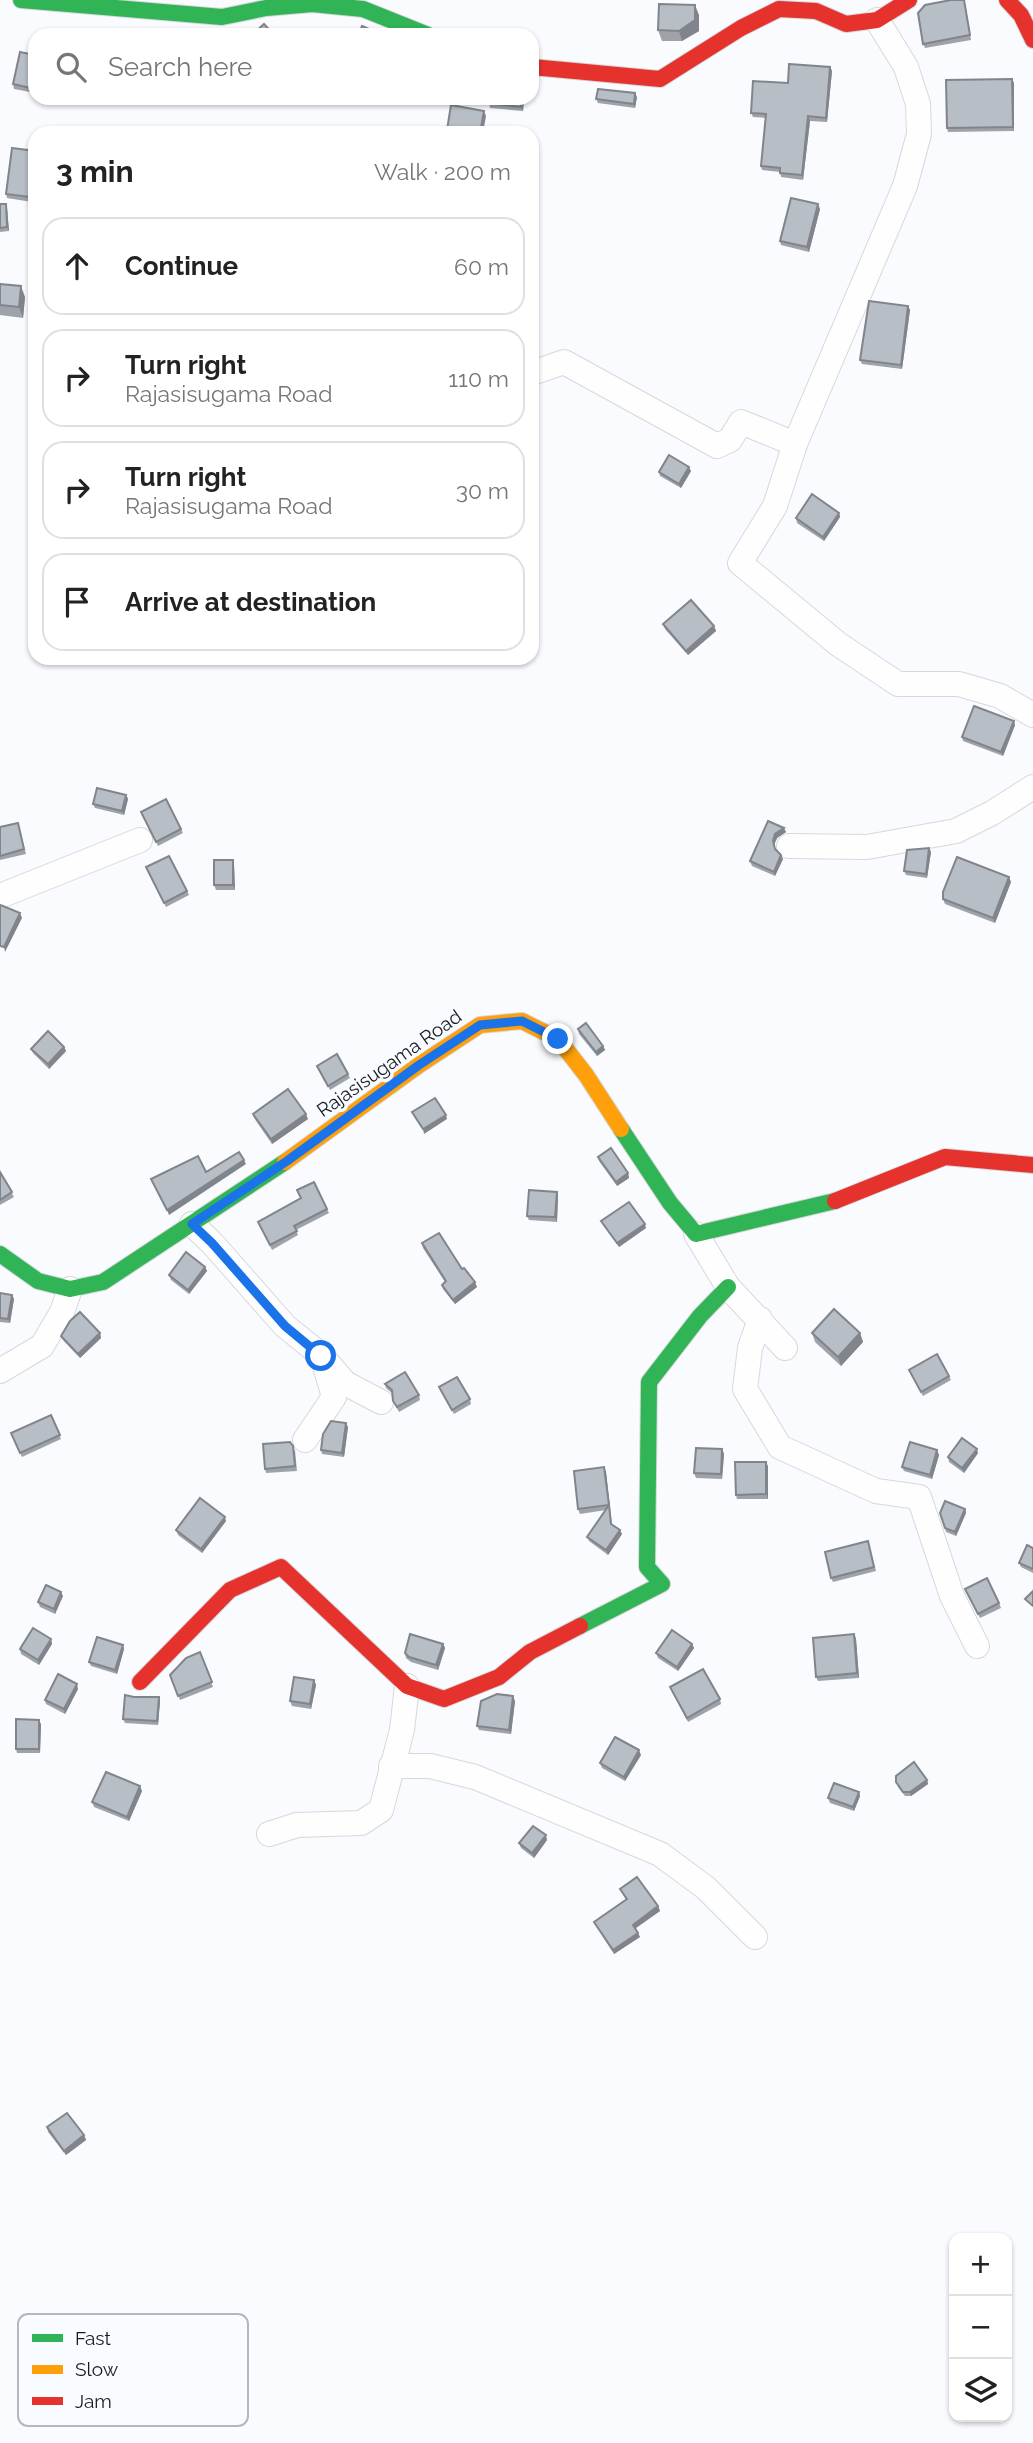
<!DOCTYPE html>
<meta charset="utf-8">
<style>
:root{--surface:#fff;--page:#f6f6f6;--text:#222;--muted:#767676;--line:#e0e0e0}
body{margin:0;font-family:Raleway,sans-serif;background:var(--page);color:var(--text)}
.controls{position:absolute;right:21px;bottom:21px;display:grid;overflow:hidden;border-radius:14px;box-shadow:0 2px 5px #0004}
.controls button{width:63px;height:63px;display:grid;place-items:center;padding:0;border:0;border-bottom:2px solid var(--line);background:var(--surface);color:var(--text);font:35px sans-serif}
.stop{position:absolute;width:21px;height:21px;margin:-16px;border:5px solid #1a73e8;border-radius:50%;background:#fff}
.stop.end{background:#1a73e8;border-color:#fff;box-shadow:0 2px 7px #0008}
.list{margin:0;padding:0;list-style:none}
h2{display:flex;justify-content:space-between;align-items:center;height:91px;margin:0;padding:0 28px;font-size:30px}
h2 small{font-size:23px;font-weight:400;color:var(--muted)}
.list li{display:grid;grid-template-columns:46px 1fr auto;gap:21px;align-items:center;box-sizing:border-box;height:98px;margin:0 14px 14px;padding:0 14px;border:2px solid var(--line);border-radius:21px}
.list b{display:block;font-size:26px;white-space:nowrap}
.list p{margin:0;font-size:23px;white-space:nowrap;color:var(--muted)}
.list em{font-size:23px;font-style:normal;color:var(--muted)}
.icon{flex:none;width:38px;height:38px;fill:none;stroke:currentColor;stroke-width:2;stroke-linecap:round;stroke-linejoin:round}
.map{position:relative;flex:none;width:1033px;height:2443px;overflow:hidden}
.search{position:absolute;background:var(--surface);box-shadow:0 2px 5px #0004;left:28px;top:28px;width:511px;height:77px;display:flex;align-items:center;gap:18px;box-sizing:border-box;padding:0 24px;border-radius:21px;color:var(--muted);font-size:26px}
.panel{position:absolute;background:var(--surface);box-shadow:0 2px 5px #0004;left:28px;top:126px;width:511px;height:539px;border-radius:21px}
.map>svg:first-child{display:block}
.lines{fill:none;stroke-linecap:round;stroke-linejoin:round}
.street-casing{stroke:#d6d8da;stroke-width:26}
.fast-casing{stroke:#d6d8da;stroke-width:18}
.slow-casing{stroke:#d6d8da;stroke-width:18}
.jam-casing{stroke:#d6d8da;stroke-width:18}
.street{stroke:#fefeff;stroke-width:24}
.fast{stroke:#30b455;stroke-width:16}
.slow{stroke:#ff9f0a;stroke-width:16}
.jam{stroke:#e5322d;stroke-width:16}
.wall{fill:#9ea3aa}
.shaded-wall{fill:#81858b}
.building{fill:#b8bec6;stroke:#81858b;stroke-width:2}
.route{stroke:#1a73e8;stroke-width:9}
.labels{text-anchor:middle;stroke-width:7;stroke-linejoin:round;paint-order:stroke}
.street-label{font-size:19px;fill:#191b1d;stroke:#f8fbff}
.key{fill:#f8fbff;stroke:#b5b8bb;stroke-width:2}
.key-label{font-size:19px;fill:#191b1d}
</style>
<div class="map">
<svg width="1033" height="2443" viewBox="0 0 1033 2443">
<rect width="100%" height="100%" fill="#f9fbfe"/>
<g class="lines">
<defs>
<g id="street">
<path d="M877,20L906,67L918,104L919,134L905,186L795,444L775,506L740,563L838,644L898,684H959L1000,696L1033,715"/>
<path d="M532,373L564,362L717,446L730,440L741,422L795,444"/>
<path d="M789,846L867,847L956,831L992,813L1033,787"/>
<path d="M0,896L140,840"/>
<path d="M192,1224L212,1243L285,1326L321,1355L345,1383L381,1402"/>
<path d="M696,1234L728,1287L785,1348"/>
<path d="M760,1319L750,1348L745,1389L780,1447L876,1491L919,1497L952,1596L977,1646"/>
<path d="M0,1371L42,1346L62,1312L70,1289"/>
<path d="M305,1440L334,1397L325,1366"/>
<path d="M391,1766H430L475,1777L660,1854L706,1888L755,1937"/>
<path d="M269,1834L297,1825L361,1823L381,1810L402,1730L407,1686"/>
</g>
<g id="fast">
<path d="M21,0L222,17L266,8L312,4L363,9L428,35"/>
<path d="M621,1129L670,1203L696,1234L835,1201"/>
<path d="M0,1254L38,1281L70,1289L103,1282L285,1162"/>
<path d="M580,1626L662,1584L647,1567L649,1382L700,1316L728,1287"/>
</g>
<path id="slow" d="M285,1162L419,1065L480,1025L522,1021L558,1039L586,1075L621,1129"/>
<g id="jam">
<path d="M1007,0L1021,15L1033,40"/>
<path d="M532,67L660,79L741,28L779,9L816,11L846,24L877,20L909,0"/>
<path d="M835,1201L945,1157L1033,1165"/>
<path d="M140,1682L230,1590L281,1567L407,1686L444,1699L499,1677L530,1652L580,1626"/>
</g>
</defs>
<use href="#street" class="street-casing"/>
<use href="#fast" class="fast-casing"/>
<use href="#slow" class="slow-casing"/>
<use href="#jam" class="jam-casing"/>
<use href="#street" class="street"/>
<use href="#fast" class="fast"/>
<use href="#slow" class="slow"/>
<use href="#jam" class="jam"/>
</g>
<g class="wall">
<path d="M965,2L971,40L925,48L923,44Z"/>
<path d="M699,15V31L682,41H662L658,30Z"/>
<path d="M35,55V93L14,89L13,84Z"/>
<path d="M830,67L832,71L827,122L810,121L803,180L781,177L780,172L762,170L761,166L766,118L753,117L751,113L788,83Z"/>
<path d="M1014,83V131L948,132L947,128Z"/>
<path d="M637,97L635,108L598,103L596,99Z"/>
<path d="M524,98L523,111L490,108L489,103Z"/>
<path d="M12,148L32,202L7,198L6,194Z"/>
<path d="M0,204H6L7,208L9,231L0,232Z"/>
<path d="M820,209L809,252L781,245L780,241Z"/>
<path d="M0,284L25,297L23,318L0,315Z"/>
<path d="M908,306L910,310L902,369L862,364L860,360Z"/>
<path d="M691,471L681,488L660,476L659,472Z"/>
<path d="M839,513L840,517L824,541L797,523L796,518Z"/>
<path d="M663,624L714,626L716,631L688,655L665,629Z"/>
<path d="M1015,725L1003,756L963,741L962,737Z"/>
<path d="M126,795L128,799L124,815L95,808L93,804Z"/>
<path d="M141,812L181,829L183,833L158,846Z"/>
<path d="M768,821L786,832L777,838L774,845L775,850L783,859L775,876L752,866L750,861Z"/>
<path d="M18,823L26,854L0,860V827Z"/>
<path d="M929,848L931,852L927,878L906,875L904,871Z"/>
<path d="M233,860L234,864L235,890H216L214,885Z"/>
<path d="M146,867L187,891L189,895L166,907Z"/>
<path d="M1011,882L995,923L945,904L943,899Z"/>
<path d="M578,1029L603,1046L605,1050L597,1056L579,1034Z"/>
<path d="M64,1047L66,1051L49,1069L33,1053L31,1049Z"/>
<path d="M317,1066L348,1074L350,1078L330,1090Z"/>
<path d="M253,1114L308,1119L272,1144L254,1118Z"/>
<path d="M598,1157L628,1173L629,1178L617,1186L599,1161Z"/>
<path d="M0,1172L14,1197L0,1205Z"/>
<path d="M557,1192L558,1196L557,1222L529,1220L527,1216Z"/>
<path d="M327,1209L329,1213L296,1230L298,1235L272,1250L258,1222Z"/>
<path d="M601,1221L646,1228L619,1247L603,1225Z"/>
<path d="M422,1243L462,1269L477,1287L455,1304L443,1289L442,1285L445,1282L423,1248Z"/>
<path d="M205,1267L207,1271L189,1294L171,1280L169,1275Z"/>
<path d="M0,1293L12,1295L14,1299L10,1323L0,1322Z"/>
<path d="M100,1333L101,1338L80,1358L63,1340L61,1336Z"/>
<path d="M812,1333H860L863,1342L841,1366L815,1342Z"/>
<path d="M909,1370L949,1376L951,1380L923,1396Z"/>
<path d="M385,1384L419,1395L420,1400L399,1412L393,1401V1394L386,1388Z"/>
<path d="M439,1387L470,1399L471,1404L454,1414Z"/>
<path d="M51,1415L61,1439L22,1457L11,1433Z"/>
<path d="M348,1427L344,1457L322,1454L321,1450Z"/>
<path d="M722,1449L724,1454L722,1479L696,1478L694,1473Z"/>
<path d="M295,1450L297,1471L266,1473L265,1469Z"/>
<path d="M978,1453L964,1473L949,1462L948,1457Z"/>
<path d="M939,1455L932,1479L904,1471L902,1467Z"/>
<path d="M768,1466V1499H737L736,1495Z"/>
<path d="M606,1472L612,1524L622,1534L608,1555L589,1541L587,1537L606,1510L580,1514L578,1509Z"/>
<path d="M965,1509L966,1513L956,1536L946,1532L945,1528Z"/>
<path d="M226,1521L202,1553L178,1535L176,1530Z"/>
<path d="M869,1545L876,1571L833,1582L831,1578Z"/>
<path d="M1033,1548V1573L1021,1567L1019,1563Z"/>
<path d="M967,1593L999,1603L1001,1608L980,1618Z"/>
<path d="M63,1596L55,1614L40,1607L38,1602Z"/>
<path d="M854,1634L856,1639L859,1678L818,1681L816,1677Z"/>
<path d="M51,1639L52,1644L39,1665L21,1654L20,1649Z"/>
<path d="M443,1644L445,1648L438,1670L411,1662L406,1658L405,1653Z"/>
<path d="M692,1644L694,1648L678,1671L658,1658L656,1653Z"/>
<path d="M124,1649L117,1674L91,1666L89,1662Z"/>
<path d="M200,1652L213,1687L180,1700L170,1675Z"/>
<path d="M314,1680L316,1685L311,1709L292,1706L290,1701Z"/>
<path d="M670,1687L720,1699L721,1704L688,1722Z"/>
<path d="M78,1689L65,1714L46,1704L45,1700Z"/>
<path d="M134,1697H159L160,1701L158,1725L125,1723L123,1719Z"/>
<path d="M515,1701L511,1734L479,1730L477,1726Z"/>
<path d="M41,1724L40,1753H17L16,1749Z"/>
<path d="M641,1755L625,1781L602,1768L600,1763Z"/>
<path d="M927,1780L928,1784L911,1796H905L898,1787L896,1782Z"/>
<path d="M142,1791L129,1821L94,1807L92,1802Z"/>
<path d="M860,1796L854,1811L830,1803L828,1798Z"/>
<path d="M547,1840L534,1858L521,1848L519,1843Z"/>
<path d="M620,1889L658,1906L660,1911L635,1929L640,1937L614,1954L596,1926L594,1922L626,1900Z"/>
<path d="M47,2127L84,2135L86,2140L66,2155L48,2132Z"/>
</g>
<g class="shaded-wall">
<path d="M695,5L699,15V31L682,41L679,31Z"/>
<path d="M830,67L832,71L827,122L826,118Z"/>
<path d="M1012,79L1014,83V131L1013,127Z"/>
<path d="M635,93L637,97L635,108L634,104Z"/>
<path d="M522,98H524L523,111L521,107Z"/>
<path d="M484,111L486,116L483,133H480Z"/>
<path d="M808,116L810,121L803,180L802,175Z"/>
<path d="M35,166V181L32,202L30,197Z"/>
<path d="M6,204L7,208L9,231L7,227Z"/>
<path d="M818,204L820,209L809,252L807,247Z"/>
<path d="M21,286L25,297L23,318L19,307Z"/>
<path d="M908,306L910,310L902,369L901,365Z"/>
<path d="M689,467L691,471L681,488L679,484Z"/>
<path d="M839,513L840,517L824,541L823,537Z"/>
<path d="M714,626L716,631L688,655L686,651Z"/>
<path d="M1014,721L1015,725L1003,756L1001,752Z"/>
<path d="M126,795L128,799L124,815L122,811Z"/>
<path d="M784,828L786,832L777,838L774,845L773,841L775,834Z"/>
<path d="M929,848L931,852L927,878L926,874Z"/>
<path d="M781,855L783,859L775,876L774,872Z"/>
<path d="M233,860L234,864L235,890L233,885Z"/>
<path d="M1009,877L1011,882L995,923L993,918Z"/>
<path d="M20,913L22,918L5,952L4,947Z"/>
<path d="M603,1046L605,1050L597,1056L596,1052Z"/>
<path d="M64,1047L66,1051L49,1069L48,1064Z"/>
<path d="M306,1114L308,1119L272,1144L271,1139Z"/>
<path d="M446,1115L447,1119L424,1134L423,1129Z"/>
<path d="M244,1160L246,1164L169,1215L167,1210Z"/>
<path d="M628,1173L629,1178L617,1186L616,1182Z"/>
<path d="M557,1192L558,1196L557,1222L555,1217Z"/>
<path d="M645,1224L646,1228L619,1247L617,1243Z"/>
<path d="M205,1267L207,1271L189,1294L188,1290Z"/>
<path d="M475,1282L477,1287L455,1304L453,1300Z"/>
<path d="M12,1295L14,1299L10,1323L8,1319Z"/>
<path d="M100,1333L101,1338L80,1358L78,1354Z"/>
<path d="M860,1333L863,1342L841,1366L838,1357Z"/>
<path d="M346,1423L348,1427L344,1457L342,1453Z"/>
<path d="M722,1449L724,1454L722,1479L721,1474Z"/>
<path d="M977,1449L978,1453L964,1473L962,1468Z"/>
<path d="M937,1450L939,1455L932,1479L930,1475Z"/>
<path d="M766,1462L768,1466V1499L766,1494Z"/>
<path d="M604,1467L606,1472L610,1510L609,1505Z"/>
<path d="M965,1509L966,1513L956,1536L955,1532Z"/>
<path d="M225,1517L226,1521L202,1553L201,1549Z"/>
<path d="M620,1530L622,1534L608,1555L606,1550Z"/>
<path d="M61,1592L63,1596L55,1614L54,1609Z"/>
<path d="M854,1634L856,1639L859,1678L857,1673Z"/>
<path d="M51,1639L52,1644L39,1665L38,1660Z"/>
<path d="M443,1644L445,1648L438,1670L436,1665Z"/>
<path d="M692,1644L694,1648L678,1671L677,1667Z"/>
<path d="M123,1645L124,1649L117,1674L115,1670Z"/>
<path d="M314,1680L316,1685L311,1709L310,1704Z"/>
<path d="M77,1684L78,1689L65,1714L64,1709Z"/>
<path d="M513,1696L515,1701L511,1734L509,1730Z"/>
<path d="M159,1697L160,1701L158,1725L157,1721Z"/>
<path d="M39,1720L41,1724L40,1753L39,1749Z"/>
<path d="M639,1750L641,1755L625,1781L624,1777Z"/>
<path d="M927,1780L928,1784L911,1796L910,1792Z"/>
<path d="M140,1786L142,1791L129,1821L127,1817Z"/>
<path d="M859,1792L860,1796L854,1811L853,1807Z"/>
<path d="M546,1835L547,1840L534,1858L532,1853Z"/>
<path d="M658,1906L660,1911L634,1929L633,1925Z"/>
<path d="M638,1933L640,1937L614,1954L613,1950Z"/>
<path d="M84,2135L86,2140L66,2155L64,2151Z"/>
</g>
<g class="building">
<path d="M951,0H964L970,35L923,44L918,13L925,5Z"/>
<path d="M659,4L695,5V20L679,31L658,30Z"/>
<path d="M264,24L274,35H252Z"/>
<path d="M362,26L383,35H358Z"/>
<path d="M127,30L155,34L126,35Z"/>
<path d="M20,52L35,55V89L13,84Z"/>
<path d="M789,64L830,67L826,118L808,116L802,175L780,173V168L761,166L766,114L751,113L753,81L788,83Z"/>
<path d="M1012,79L1013,127L947,128L946,80Z"/>
<path d="M598,89L635,93L634,104L596,99Z"/>
<path d="M489,98H522L521,107L489,103Z"/>
<path d="M451,105L484,111L480,133H461L447,130Z"/>
<path d="M12,148L35,151V166L30,197L6,194Z"/>
<path d="M791,198L818,204L807,247L780,241Z"/>
<path d="M0,204H6L7,227L0,228Z"/>
<path d="M0,284L21,286L19,307L0,305Z"/>
<path d="M869,301L908,306L901,365L860,360Z"/>
<path d="M669,455L689,467L679,484L659,472Z"/>
<path d="M812,494L839,513L823,537L796,518Z"/>
<path d="M691,600L714,626L686,651L663,624Z"/>
<path d="M974,706L1014,721L1001,752L962,737Z"/>
<path d="M97,788L126,795L122,811L93,804Z"/>
<path d="M166,799L181,829L156,842L141,812Z"/>
<path d="M768,821L784,828L775,834L773,841L775,849L781,855L774,872L750,861Z"/>
<path d="M18,823L24,849L0,856V827Z"/>
<path d="M929,848L926,874L904,871L907,850Z"/>
<path d="M169,856L187,891L164,903L146,867Z"/>
<path d="M957,857L1009,877L993,918L943,899V892Z"/>
<rect x="214" y="860" width="19" height="25"/>
<path d="M0,905L3,906L20,913L4,947L0,946Z"/>
<path d="M586,1023L603,1046L596,1052L578,1029Z"/>
<path d="M48,1031L64,1047L48,1064L31,1049Z"/>
<path d="M337,1054L348,1074L328,1086L317,1066Z"/>
<path d="M288,1089L306,1114L271,1139L253,1114Z"/>
<path d="M435,1098L446,1115L423,1129L412,1112Z"/>
<path d="M611,1148L628,1173L616,1182L598,1157Z"/>
<path d="M239,1152L244,1160L167,1210L151,1179L198,1156L206,1172Z"/>
<path d="M0,1172L12,1192L0,1200Z"/>
<path d="M314,1182L327,1209L294,1226L297,1231L270,1245L258,1222L301,1198L297,1190Z"/>
<path d="M529,1190L557,1192L555,1217L527,1216Z"/>
<path d="M629,1202L645,1224L617,1243L601,1221Z"/>
<path d="M439,1233L462,1269L464,1268L475,1282L453,1300L442,1285L446,1281L422,1243Z"/>
<path d="M186,1252L205,1267L188,1290L169,1275Z"/>
<path d="M0,1293L12,1295L8,1319L0,1318Z"/>
<path d="M834,1309L860,1333L838,1357L812,1333Z"/>
<path d="M80,1312L100,1333L78,1354L61,1336L70,1321Z"/>
<path d="M937,1354L949,1376L921,1392L909,1370Z"/>
<path d="M405,1372L419,1395L397,1407L393,1401L392,1390L385,1384Z"/>
<path d="M457,1377L470,1399L452,1410L439,1387Z"/>
<path d="M51,1415L60,1435L20,1453L11,1433Z"/>
<path d="M331,1421L346,1423L342,1453L321,1450L323,1434Z"/>
<path d="M962,1438L977,1449L962,1468L948,1457Z"/>
<path d="M290,1442L293,1446L295,1466L265,1469L263,1444Z"/>
<path d="M910,1442L937,1450L930,1475L902,1467Z"/>
<path d="M696,1448L722,1449L721,1474L694,1473Z"/>
<path d="M735,1462H766V1494L736,1495Z"/>
<path d="M604,1467L609,1505L578,1509L574,1471Z"/>
<path d="M200,1498L225,1517L201,1549L176,1530Z"/>
<path d="M945,1501L965,1509L955,1532L945,1528L940,1513Z"/>
<path d="M609,1505L611,1524L620,1530L606,1550L587,1537Z"/>
<path d="M868,1541L874,1567L831,1578L825,1552Z"/>
<path d="M1027,1545L1033,1548V1569L1019,1563Z"/>
<path d="M987,1578L999,1603L978,1614L965,1589Z"/>
<path d="M46,1585L61,1592L54,1609L38,1602Z"/>
<path d="M1033,1591V1606L1025,1599Z"/>
<path d="M33,1628L51,1639L38,1660L20,1649Z"/>
<path d="M672,1630L692,1644L677,1667L656,1653Z"/>
<path d="M410,1634L443,1644L436,1665L409,1657L405,1653Z"/>
<path d="M854,1634L857,1673L816,1677L813,1638Z"/>
<path d="M97,1637L123,1645L115,1670L89,1662Z"/>
<path d="M200,1652L212,1682L178,1696L170,1675L186,1658Z"/>
<path d="M703,1669L720,1699L687,1718L670,1687Z"/>
<path d="M58,1674L77,1684L64,1709L45,1700Z"/>
<path d="M294,1677L314,1680L310,1704L290,1701Z"/>
<path d="M497,1694L513,1696L509,1730L477,1726L481,1701Z"/>
<path d="M125,1695L134,1697H159L157,1721L123,1719Z"/>
<path d="M16,1719L39,1720V1749H16Z"/>
<path d="M615,1737L639,1750L624,1777L600,1763Z"/>
<path d="M914,1762L927,1780L910,1792H903L896,1782V1776Z"/>
<path d="M106,1772L140,1786L127,1817L92,1802Z"/>
<path d="M834,1783L859,1792L853,1807L828,1798Z"/>
<path d="M533,1826L546,1835L532,1853L519,1843Z"/>
<path d="M637,1877L658,1906L633,1925L638,1933L613,1950L594,1922L627,1899L620,1889Z"/>
<path d="M67,2113L84,2135L64,2151L47,2127Z"/>
</g>
<g class="lines">
<path class="route" d="M321,1356L285,1326L212,1243L192,1224L287,1161L419,1065L480,1025L522,1021L558,1039"/>
</g>
<g class="labels">
<g class="street-label">
<text transform="translate(389 1063) rotate(-35)" y="7">Rajasisugama Road</text>
</g>
</g>
<rect x="18" y="2314" width="230" height="112" rx="10" class="key"/>
<rect x="32" y="2334" width="31" height="8" fill="#30b455"/>
<rect x="32" y="2365" width="31" height="9" fill="#ff9f0a"/>
<rect x="32" y="2397" width="31" height="8" fill="#e5322d"/>
<g class="key-label">
<text x="75" y="2345">Fast</text>
<text x="75" y="2376">Slow</text>
<text x="75" y="2408">Jam</text>
</g>
</svg>
<div class="controls">
<button>+</button>
<button>−</button>
<button><svg class="icon" aria-label="layers" viewBox="0 0 24 24"><path d="M12 4l9 5-9 5-9-5zM3 14l9 5 9-5"/></svg></button>
</div>
<div class="stop" style="left:321px;top:1356px"></div>
<div class="stop end" style="left:558px;top:1039px"></div>
<div class="search"><svg class="icon" aria-label="search" viewBox="0 0 24 24"><circle cx="10" cy="10" r="6"/><path d="M15 15l6 6"/></svg>Search here</div>
<section class="panel">
<h2>3 min<small>Walk · 200 m</small></h2>
<ul class="list">
<li><svg class="icon" aria-label="ahead" viewBox="0 0 24 24"><path d="M12 20V5M6 11l6-6 6 6"/></svg><div><b>Continue</b></div><em>60 m</em></li>
<li><svg class="icon" aria-label="right" viewBox="0 0 24 24"><path d="M7 20v-9h11M14 6l5 5-5 5"/></svg><div><b>Turn right</b><p>Rajasisugama Road</p></div><em>110 m</em></li>
<li><svg class="icon" aria-label="right" viewBox="0 0 24 24"><path d="M7 20v-9h11M14 6l5 5-5 5"/></svg><div><b>Turn right</b><p>Rajasisugama Road</p></div><em>30 m</em></li>
<li><svg class="icon" aria-label="arrive" viewBox="0 0 24 24"><path d="M6 21V4h12l-3 4 3 4H6"/></svg><div><b>Arrive at destination</b></div></li>
</ul>
</section>
</div>
